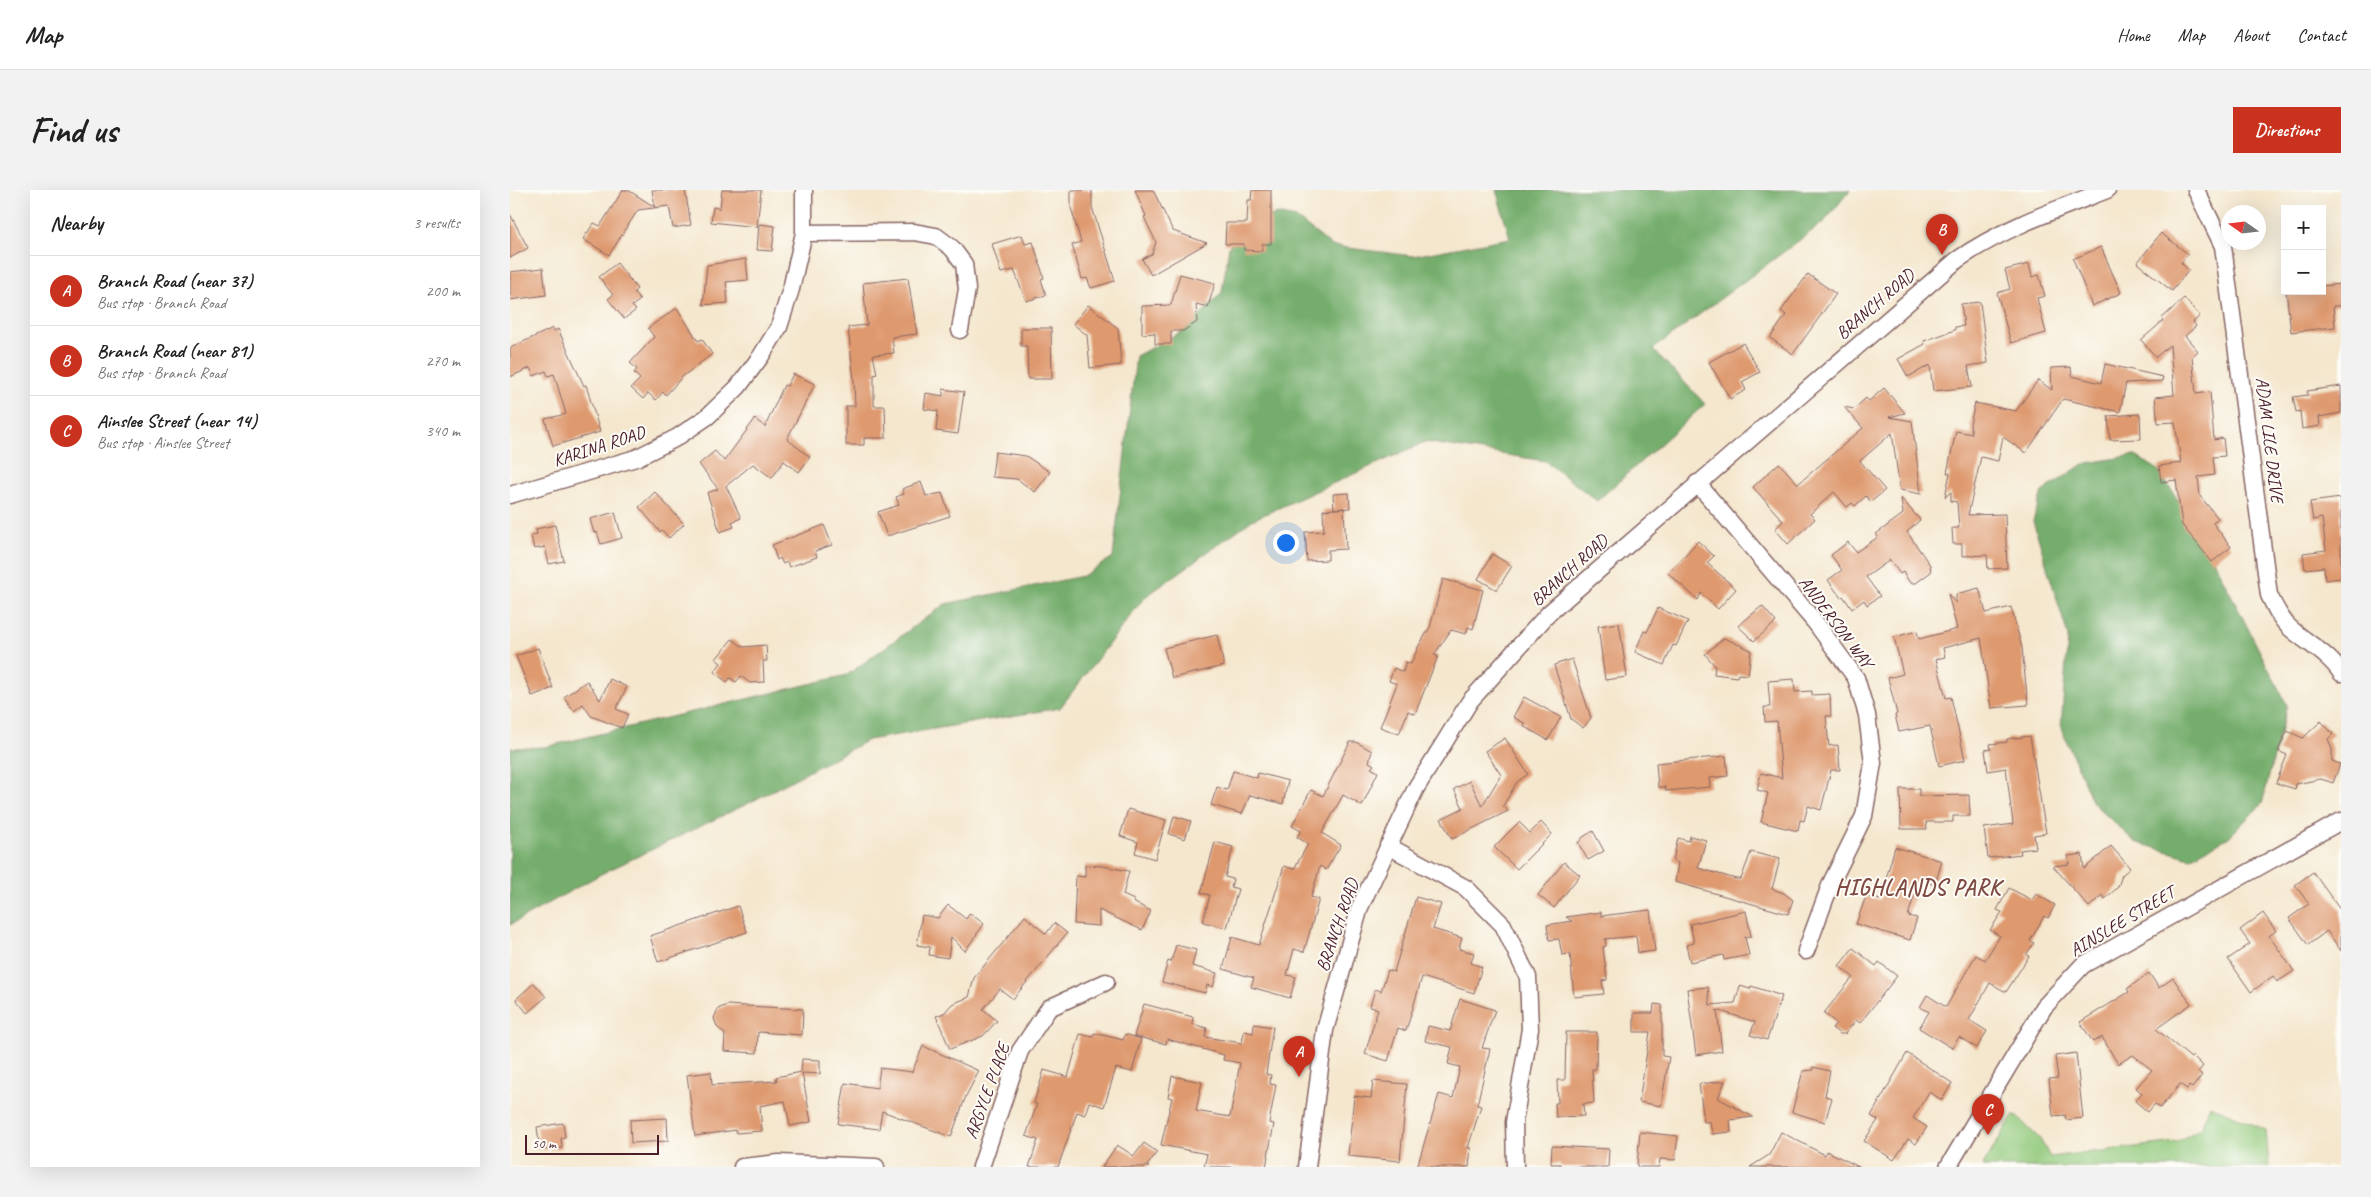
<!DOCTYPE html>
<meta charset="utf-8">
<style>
:root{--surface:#fff;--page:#f2f2f2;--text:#222;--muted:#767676;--line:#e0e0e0;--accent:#c8321e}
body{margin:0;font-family:Caveat,sans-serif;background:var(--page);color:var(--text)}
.controls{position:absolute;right:15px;top:15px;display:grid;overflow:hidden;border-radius:0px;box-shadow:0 5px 20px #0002}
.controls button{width:45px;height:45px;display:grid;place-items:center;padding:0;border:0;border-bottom:1px solid var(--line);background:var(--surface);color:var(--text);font:25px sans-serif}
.compass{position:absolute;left:1711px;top:15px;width:45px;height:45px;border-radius:50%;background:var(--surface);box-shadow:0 5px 20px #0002;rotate:284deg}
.scale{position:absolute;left:15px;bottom:12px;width:134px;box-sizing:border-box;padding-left:5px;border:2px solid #4a1f2b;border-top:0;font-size:14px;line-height:18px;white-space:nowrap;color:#4a1f2b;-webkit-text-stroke:4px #fdfcf7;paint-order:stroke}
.you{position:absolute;left:775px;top:352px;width:18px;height:18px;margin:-12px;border:4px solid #fff;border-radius:50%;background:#1a73e8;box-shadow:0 0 0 8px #1a73e833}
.badge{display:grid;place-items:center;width:32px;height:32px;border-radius:50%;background:var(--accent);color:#fff;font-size:16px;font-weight:700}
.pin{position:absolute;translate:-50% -41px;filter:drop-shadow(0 1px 2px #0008)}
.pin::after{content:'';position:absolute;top:26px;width:18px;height:15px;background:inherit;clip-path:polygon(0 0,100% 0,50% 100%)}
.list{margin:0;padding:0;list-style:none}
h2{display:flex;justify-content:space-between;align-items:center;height:65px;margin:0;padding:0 20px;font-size:21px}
h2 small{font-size:16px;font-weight:400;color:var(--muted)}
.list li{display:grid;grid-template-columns:32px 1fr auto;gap:15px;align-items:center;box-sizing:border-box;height:70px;padding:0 20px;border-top:1px solid var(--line)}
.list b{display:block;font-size:19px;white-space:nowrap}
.list p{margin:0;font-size:16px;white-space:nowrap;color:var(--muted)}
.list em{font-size:16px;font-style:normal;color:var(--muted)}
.map{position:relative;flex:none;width:1831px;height:977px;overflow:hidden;border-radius:0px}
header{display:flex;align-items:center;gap:30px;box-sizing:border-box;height:70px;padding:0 25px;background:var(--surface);border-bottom:1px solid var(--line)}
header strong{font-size:24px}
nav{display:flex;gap:28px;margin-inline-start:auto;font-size:18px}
.intro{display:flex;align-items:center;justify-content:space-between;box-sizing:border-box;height:120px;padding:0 30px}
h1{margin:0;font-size:35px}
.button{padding:12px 22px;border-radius:0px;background:var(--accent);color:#fff;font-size:18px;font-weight:700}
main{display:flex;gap:30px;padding:0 30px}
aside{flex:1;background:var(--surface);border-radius:0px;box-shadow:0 5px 20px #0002}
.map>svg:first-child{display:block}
.green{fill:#92c97c;stroke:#6e7454}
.forest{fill:#75ad6c;stroke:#60664c}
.building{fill:#de996e}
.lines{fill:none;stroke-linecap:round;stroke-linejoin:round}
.street-casing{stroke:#866564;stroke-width:19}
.street{stroke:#fff;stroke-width:16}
.labels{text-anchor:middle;stroke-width:4;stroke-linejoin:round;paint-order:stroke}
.street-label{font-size:18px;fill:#4a1f2b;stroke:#fdfcf7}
.district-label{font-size:22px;font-weight:bold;letter-spacing:1px;fill:#7e4a42;stroke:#fdfcf7}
</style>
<header>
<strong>Map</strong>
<nav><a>Home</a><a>Map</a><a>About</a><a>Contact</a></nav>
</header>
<div class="intro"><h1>Find us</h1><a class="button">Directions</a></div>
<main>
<aside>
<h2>Nearby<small>3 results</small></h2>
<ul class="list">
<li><span class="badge">A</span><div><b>Branch Road (near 37)</b><p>Bus stop · Branch Road</p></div><em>200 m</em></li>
<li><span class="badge">B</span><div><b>Branch Road (near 81)</b><p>Bus stop · Branch Road</p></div><em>270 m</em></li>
<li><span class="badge">C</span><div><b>Ainslee Street (near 14)</b><p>Bus stop · Ainslee Street</p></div><em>340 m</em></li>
</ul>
</aside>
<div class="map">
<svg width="1831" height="977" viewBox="0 0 1831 977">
<rect width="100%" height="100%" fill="#fdfcf7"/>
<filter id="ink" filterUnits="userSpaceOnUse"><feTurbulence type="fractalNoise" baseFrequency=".02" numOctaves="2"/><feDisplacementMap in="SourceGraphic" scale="10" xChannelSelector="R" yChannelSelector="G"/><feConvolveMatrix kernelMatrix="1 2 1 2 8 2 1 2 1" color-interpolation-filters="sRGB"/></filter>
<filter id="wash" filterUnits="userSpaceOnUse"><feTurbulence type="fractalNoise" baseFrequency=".0096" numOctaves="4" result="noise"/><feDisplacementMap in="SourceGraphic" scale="20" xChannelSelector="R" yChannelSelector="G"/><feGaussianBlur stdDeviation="1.12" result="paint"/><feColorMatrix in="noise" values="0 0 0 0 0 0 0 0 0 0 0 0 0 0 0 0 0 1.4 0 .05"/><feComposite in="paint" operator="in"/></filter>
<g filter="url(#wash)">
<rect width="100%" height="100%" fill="#f4e7ce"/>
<path class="green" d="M1700,915L1756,940L1759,977H1472L1504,924L1530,949L1540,967L1667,952L1691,938Z"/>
<g class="forest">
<path d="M986,0H1340L1314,32L1143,159L1195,214L1087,311L1035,271L915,252L742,330L634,408L550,518L358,550L239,613L91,684L0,735V558L35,557L337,485L435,414L573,386L603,367L626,166L677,139L712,102L719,56L766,24L786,28L822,56L903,66L1000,48Z"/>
<path d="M1624,265L1647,279L1686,336L1777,515L1752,614L1719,647L1680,668L1625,652L1583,613L1551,538L1558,446L1523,331L1532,302L1573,274Z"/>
</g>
<g id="blocks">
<g class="building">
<path d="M113,0H118L145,17L142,0H175L181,35L163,38L159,16L128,20L99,65L73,49L84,33L90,36Z"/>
<path d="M212,0H251L247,37L201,32L203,17L210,18Z"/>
<path d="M561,0H582V17L605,91L581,98L577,88L572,89L562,55L571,52L561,18Z"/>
<path d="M625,0H643L663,41L697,53L641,85L632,69L642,64L646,52L634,27L636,26Z"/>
<path d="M742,0H761V54H752V61L734,60V54H715L716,33H737L738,10H741Z"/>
<path d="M0,24L18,58L0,68Z"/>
<path d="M249,34L265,36L262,61L247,60Z"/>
<path d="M1651,43L1678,64L1671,73L1679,80L1662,101L1627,73Z"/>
<path d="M512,45L515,54L523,52L534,88L531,89L536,105L516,111L504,80L491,83L482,54Z"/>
<path d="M1591,57L1611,103L1582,116L1563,69Z"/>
<path d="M236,69L238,90L216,92L218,113L193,115L197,75Z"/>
<path d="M107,73L127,99L124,102L130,110L122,116L126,120L114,129L98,109L103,105L89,87Z"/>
<path d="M1519,74L1522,87L1529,85L1535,106L1527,108L1536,143L1501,153L1487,103L1500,99L1495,80Z"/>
<path d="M33,78L36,105L0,110V82Z"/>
<path d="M670,84L705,93L698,117L686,114L687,132L673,141H661V154H645V143L632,144V116L661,115Z"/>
<path d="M1298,84L1326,104L1283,164L1260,148L1276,125L1271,121Z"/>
<path d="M398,88L407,144L382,147L384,163L363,165L367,184L364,185V216H375L376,248H354V255H336V216H345L344,191L338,137L357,135L353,93Z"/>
<path d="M1831,94V116H1823L1825,137L1781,142L1776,101H1812V96Z"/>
<path d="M1674,108L1690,126L1683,132L1686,136L1675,146L1688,161L1682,166L1686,204L1700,202L1704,250L1713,248L1715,266L1703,267L1705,285L1688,287L1690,306L1708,328L1703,333L1721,357L1702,372L1672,335L1666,290L1651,292L1649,276L1671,273L1665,232L1648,233L1645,207L1664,205L1660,155L1646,167L1631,150L1653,131L1651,129Z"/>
<path d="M1470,112L1478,173L1458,176L1462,197L1423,201L1420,175L1398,187L1388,169L1415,154L1414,151L1445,140V137L1454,136L1451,114Z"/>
<path d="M578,115L608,138L611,175L580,178L577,145L563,134Z"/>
<path d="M167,118L188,151L192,149L202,164L172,187L156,205L153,202L146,210L138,203L133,209L121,198L130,189L124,183L127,179L120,173L144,147L138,138Z"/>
<path d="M43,138L44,141L48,139L74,196L76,195L90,242L43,256L35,229L56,224L44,184L38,186L36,181L24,186L20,178L0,187V158Z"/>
<path d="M511,138H541L542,189H518L517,156H511Z"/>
<path d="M1233,153L1250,182L1232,192L1236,200L1220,209L1199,172Z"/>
<path d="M1595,174L1653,187L1652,191L1616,193L1610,222L1553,209L1516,263L1493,247L1488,271L1471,267L1458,325L1495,324L1497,378L1478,379L1477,365L1452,366V354H1443L1442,338H1449L1447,312L1441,311V302L1435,307L1440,283H1437L1446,241L1462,244L1460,234L1465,213L1506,221L1528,190L1542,200L1541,178L1561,177L1562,186L1591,193Z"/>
<path d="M283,184L305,194L277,249L300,267L289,282L274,271L262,288L243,274L216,296L231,328L222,332L224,337L210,342L197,303L208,299L189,274L205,261L214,271L245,229L255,237L274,195L277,196Z"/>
<path d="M1831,196V223L1809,227L1810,236L1792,239L1790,221L1786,222L1783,207L1798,205L1797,201Z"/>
<path d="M1374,198L1395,223L1379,227L1402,231L1411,304L1390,300L1382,243L1350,271L1375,300L1361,312L1356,306L1345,316L1342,313L1337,317L1324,302L1300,324L1305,329L1278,354L1265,339L1273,331L1243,297L1269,273L1288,294L1353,238L1334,217L1344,219L1356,208L1359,211Z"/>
<path d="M433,199L454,202L448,244L426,241L428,221L414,219L416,203L433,206Z"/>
<path d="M1630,224L1631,249L1600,250L1598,226Z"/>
<path d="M485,262L516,266L540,282L525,302L507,289L482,287Z"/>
<path d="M411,292L416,306L432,303L440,326L377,346L368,322L389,315L386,307L394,304L392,299Z"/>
<path d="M145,302L174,334L159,348L152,340L150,342L129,317Z"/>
<path d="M839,303L840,318L824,319L823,304Z"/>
<path d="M1391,308L1410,330L1397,342L1420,375L1421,382L1406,393H1400L1393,382L1390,384L1380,370L1356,387L1370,406L1357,415L1354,410L1342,419L1333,406L1331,408L1318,390L1332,380L1321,365L1338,352L1346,362L1368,347L1366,344L1393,324Z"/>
<path d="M1831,308V388L1815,390L1814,377L1795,379L1793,363L1816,360L1812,328L1803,330L1800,312Z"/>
<path d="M834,318L836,359L818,360V370L797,371L795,342L814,341L813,320Z"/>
<path d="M105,322L112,348L91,354L87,342L84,343L80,329Z"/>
<path d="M45,335L54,371L39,374L35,357L24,359L21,346L27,344L26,339Z"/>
<path d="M314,335L322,355L305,361L307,367L279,377L277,372L273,374L270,368L267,370L262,355Z"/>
<path d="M1188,351L1204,366L1197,373L1226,399L1208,419L1191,403L1188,410L1158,383Z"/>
<path d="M982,364L1002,376L987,400L968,389Z"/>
<path d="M933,389L973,400L963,439L958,437L956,444L941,440L924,465L928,466L905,524L898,521L889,544L870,537L887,494L879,491L884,478L893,482L896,472L901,474L908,457L920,437Z"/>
<path d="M1469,398L1476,423L1501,417L1512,458L1518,515L1481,518L1471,448L1433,458L1435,467L1426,469L1436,508L1441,507L1455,570L1429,576L1420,536L1389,542L1385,525L1387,524L1378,488L1393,484L1384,447L1407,441L1409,449L1447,439L1438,404L1446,413V404Z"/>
<path d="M1252,416L1266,432L1244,451L1228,436Z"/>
<path d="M1148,418L1178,431L1166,456L1163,455L1154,475L1125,462L1134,441L1137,442Z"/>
<path d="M1109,433L1117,487L1095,490L1088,436Z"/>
<path d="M707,445L714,476L662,488L654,458Z"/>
<path d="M1214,448L1241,460L1238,485L1228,484L1227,487L1204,484L1205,476L1195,464Z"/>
<path d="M222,449L233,457L256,455L257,471H253L254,492L240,493L231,486L226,492L220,488L217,492L204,482L211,473L206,469Z"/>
<path d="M28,458L43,498L22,506L6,466Z"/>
<path d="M1062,469L1081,528L1073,538L1061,529L1044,475Z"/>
<path d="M100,489L117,497L106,519L118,524L112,538L81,526L73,514L64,521L54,507L77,491L90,510Z"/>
<path d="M1284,489L1285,502L1302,501V505L1320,504L1321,526H1316L1319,556L1328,555L1330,580H1321L1311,620L1298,616L1294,631L1290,630L1288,641L1251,632L1258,603L1247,600L1251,583L1272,588L1267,531L1255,532L1254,517H1260L1258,491Z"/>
<path d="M1014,507L1051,527L1038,550L1013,536L1016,534L1003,527Z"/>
<path d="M1811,531L1823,544L1818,549L1822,559V571L1830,574L1823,593L1811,589L1786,594L1785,599L1766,593L1777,565L1768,561L1777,541L1793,548Z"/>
<path d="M1520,546L1536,643L1524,645L1526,658L1510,660L1511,664L1478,668L1474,638L1503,634L1496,578L1478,581L1475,560L1481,559L1480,554L1497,552V549Z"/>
<path d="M995,548L1018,584L1007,592L993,616L998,621L942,649L931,629L953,618L944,599L960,591L972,616L991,585L975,561Z"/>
<path d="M840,552H846L862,561L859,572L864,575L861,578L868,582L852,616L833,605L812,643L831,655L816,680L810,676L801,707L809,709L794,762L784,759L777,785L786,787L780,808L741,797L744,788L713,779L722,747L749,755L774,676L784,679L798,654L787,647L791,641L782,636L801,600L813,606Z"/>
<path d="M1216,566L1218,586L1199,588L1200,597L1156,601L1155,597H1148L1146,573Z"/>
<path d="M723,581L747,588L748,583L778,591L773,614L740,605L732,624L701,615L707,597L717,600Z"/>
<path d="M1390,599H1409V606L1459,605L1460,626H1443V632H1416L1417,639H1391Z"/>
<path d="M618,619L656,630L645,669L625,663L628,652L610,646Z"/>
<path d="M664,626L681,631L675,649L659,644Z"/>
<path d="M1009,632L1020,643L1031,632L1042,644L1007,679L984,657Z"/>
<path d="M1083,641L1094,661L1078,670L1068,653L1073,647Z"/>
<path d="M1180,646L1196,650L1188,678L1226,689H1231L1241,662L1270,669L1262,699L1274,703L1283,710L1278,724L1165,692L1168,673L1163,670L1168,648L1179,651Z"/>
<path d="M705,652L723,657L715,687L723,689L721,697L728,699L717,738L693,732L700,705L691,703Z"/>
<path d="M1601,656L1620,678L1612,685L1608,697L1595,709L1592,705L1579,717L1543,676L1559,674L1558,666L1572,664L1574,679Z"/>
<path d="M1385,657L1432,671L1425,695L1409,690L1398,726L1407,728L1400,750L1346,734L1356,706L1370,710Z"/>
<path d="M1054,672L1070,685L1044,718L1028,705Z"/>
<path d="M575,675L592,676L619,681L613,705L624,710L623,712L641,721L632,740L589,720V736L564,734L566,686L575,687Z"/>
<path d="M1803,682L1831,721V761L1817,741L1798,755L1779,728L1799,714L1785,695Z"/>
<path d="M1499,698L1522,710L1526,704L1545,715L1538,728L1534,726L1520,751L1524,753L1516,765L1519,766L1496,802L1480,793L1459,830L1477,841L1467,858L1449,847L1442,858L1409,838L1419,822L1410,817L1417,805L1436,817L1466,765L1475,770L1490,746L1480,740L1492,722L1487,720Z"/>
<path d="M906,707L931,714L923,739L952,748L949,759L964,763L961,773L972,777L964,803L912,787L896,841L888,838L878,871L855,864L868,819L860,817L865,799L871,801L878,780L884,782Z"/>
<path d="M438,715L456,729L460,723L474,734L455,761L441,747L438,768L419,765L420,757L407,755L412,725L428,728Z"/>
<path d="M228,716L237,742L148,772L140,746Z"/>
<path d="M1140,720L1145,761L1128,763L1126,746L1095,749L1096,756L1093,757L1097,790L1092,791L1094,804L1064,807L1060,764L1052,765L1049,749L1039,750L1037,735L1062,731L1056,727L1091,722V726Z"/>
<path d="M1236,721L1241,746L1235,747L1239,765L1214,770L1213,765L1180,772L1176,755L1184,753L1180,734Z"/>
<path d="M1753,723L1766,741L1759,746L1784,781L1767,792L1763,786L1741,802L1718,769L1740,754L1730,740Z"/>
<path d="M515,726L536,744L544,733L557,743L503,809L490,799L473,819L487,831L473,846L440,859L426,826L434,823L442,814L459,807L464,788Z"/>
<path d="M666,755L686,760L682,776L707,783L703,797L697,795L695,803L652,792L658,771L661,772Z"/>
<path d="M1343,758L1366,776L1369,772L1387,786L1350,833L1346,830L1335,844H1330L1322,838L1326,833L1314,823L1343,787L1329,776Z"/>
<path d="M1639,783L1649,798L1663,788L1681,814L1646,839L1681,868L1683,866L1693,876L1688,882L1692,885L1682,898L1679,896L1677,899L1670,894L1650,918L1645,914L1638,922L1625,911L1632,903L1626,898L1642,880L1623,865L1608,874L1592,847L1583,852L1570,832L1619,802L1617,799Z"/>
<path d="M24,793L36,807L17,823L6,809Z"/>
<path d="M1230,796L1240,799L1241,796L1272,806L1257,850L1240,845L1245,832L1207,820L1212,861L1186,865L1177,799L1198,797L1200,815L1225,813Z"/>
<path d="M950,809L985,820L972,858L980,859L967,915L971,916L958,958H961L959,977H907L929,904L943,908L950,877L938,874L942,857L915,851L918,836L940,841Z"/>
<path d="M634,814L683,827L682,834L697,838L695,847L732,853L734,841L743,843L744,834L763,837L756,884L761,885L760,894L766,895L759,933L764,934L756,977H694L697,964L651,955L662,908L658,907L662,886L692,892L686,921L720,927L730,873L713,870L714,865L657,849L656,854L624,846Z"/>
<path d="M1144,814L1152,815V866L1159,867L1151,916L1129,912L1140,842H1124V823H1143Z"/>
<path d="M217,815L293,819L292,845L248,842L247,863L214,861L215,844L207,837L204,828L208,819Z"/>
<path d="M1056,842H1087L1086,879H1082L1084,913L1073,914L1074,926L1046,927L1045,913H1048L1047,890H1055Z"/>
<path d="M584,843L613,850L615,844L631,849L622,882L606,878L594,917L579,912L575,925L567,922L548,977H519L528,950L516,946L527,914L524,913L534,880L558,887L570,844L583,847Z"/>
<path d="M413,856L469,881L456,906L441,947L372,921L369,939L328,934L335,893L367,898L370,878L402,882Z"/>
<path d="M1397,863L1442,893L1432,910L1419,902L1403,928L1417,937L1406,954L1398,949L1384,970L1354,951L1368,930L1361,926Z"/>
<path d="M1566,863L1573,928L1556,930L1555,925L1543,926L1539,889L1548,888L1545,866Z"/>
<path d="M292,869L310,870V884L292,883L301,932L280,936L275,911L250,916L252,941L226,943V940L185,946L177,885L201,882L202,895L267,891L266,887L291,882Z"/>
<path d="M1303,877L1320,881L1315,906L1322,908L1315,932L1282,922L1293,881L1304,880Z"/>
<path d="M863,891L897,894L890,971L838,966L844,906L861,908Z"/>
<path d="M1215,891L1208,908L1243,927L1220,930L1221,942L1202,944L1200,932H1194L1189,894Z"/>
<path d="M157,928L158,951L121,953L120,930Z"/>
<path d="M53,933L55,947L51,948L52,958L30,960L27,937Z"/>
<path d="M1130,942L1168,946L1165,970L1150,969L1149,977H1128L1127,976Z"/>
<path d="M1271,942L1315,965L1317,961L1349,977H1240L1259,965Z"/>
<path d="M634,953L647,962L637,976L639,977H592L607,955L624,966Z"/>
<path d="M1042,956L1099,959L1098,977H1050V974H1041Z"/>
</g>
</g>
</g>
<g filter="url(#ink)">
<use href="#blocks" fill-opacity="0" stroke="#866564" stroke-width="1"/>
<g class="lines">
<defs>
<g id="street">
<path d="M1686,0L1713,56L1759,405C1765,417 1770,429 1780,438C1797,453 1819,464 1831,483"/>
<path d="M294,43L404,42L426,46L442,58L454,74L457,99L450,140"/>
<path d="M1187,293L1305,432L1346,488L1357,525L1363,573L1354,626L1321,693L1296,761"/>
<path d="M0,305L126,268L166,248L197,227L228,197L251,166L269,137L281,99L294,43V0"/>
<path d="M878,656L956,698L993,735L1018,787L1020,839L1004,932L1005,977"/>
<path d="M232,977L269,973L366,977"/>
<path d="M471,977L510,861L539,818L596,792"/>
<path d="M797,977L815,840L850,717L906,598L960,511L1039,423L1447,70C1493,38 1545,20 1597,0"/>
<path d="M1438,977L1534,817L1573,775L1831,631"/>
</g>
</defs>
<use href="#street" class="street-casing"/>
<use href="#street" class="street"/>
</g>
</g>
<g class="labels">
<g class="street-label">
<text transform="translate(1365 114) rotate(-41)" y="6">BRANCH ROAD</text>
<text transform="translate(1760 250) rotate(83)" y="6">ADAM LILE DRIVE</text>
<text transform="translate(89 256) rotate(-18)" y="6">KARINA ROAD</text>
<text transform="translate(1059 380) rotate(-42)" y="6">BRANCH ROAD</text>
<text transform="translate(1326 432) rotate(53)" y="6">ANDERSON WAY</text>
<text transform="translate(1612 731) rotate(-31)" y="6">AINSLEE STREET</text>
<text transform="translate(827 735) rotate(-71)" y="6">BRANCH ROAD</text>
<text transform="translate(477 901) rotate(-70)" y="6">ARGYLE PLACE</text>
</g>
<g class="district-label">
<text x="1408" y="705">HIGHLANDS PARK</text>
</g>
</g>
</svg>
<div class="controls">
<button>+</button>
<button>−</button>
</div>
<svg class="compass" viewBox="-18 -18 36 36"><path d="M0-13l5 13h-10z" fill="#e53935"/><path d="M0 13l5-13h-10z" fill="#767676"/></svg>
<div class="scale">50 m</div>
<div class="you"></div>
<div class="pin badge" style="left:789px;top:887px">A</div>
<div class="pin badge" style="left:1432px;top:65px">B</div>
<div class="pin badge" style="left:1478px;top:945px">C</div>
</div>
</main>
